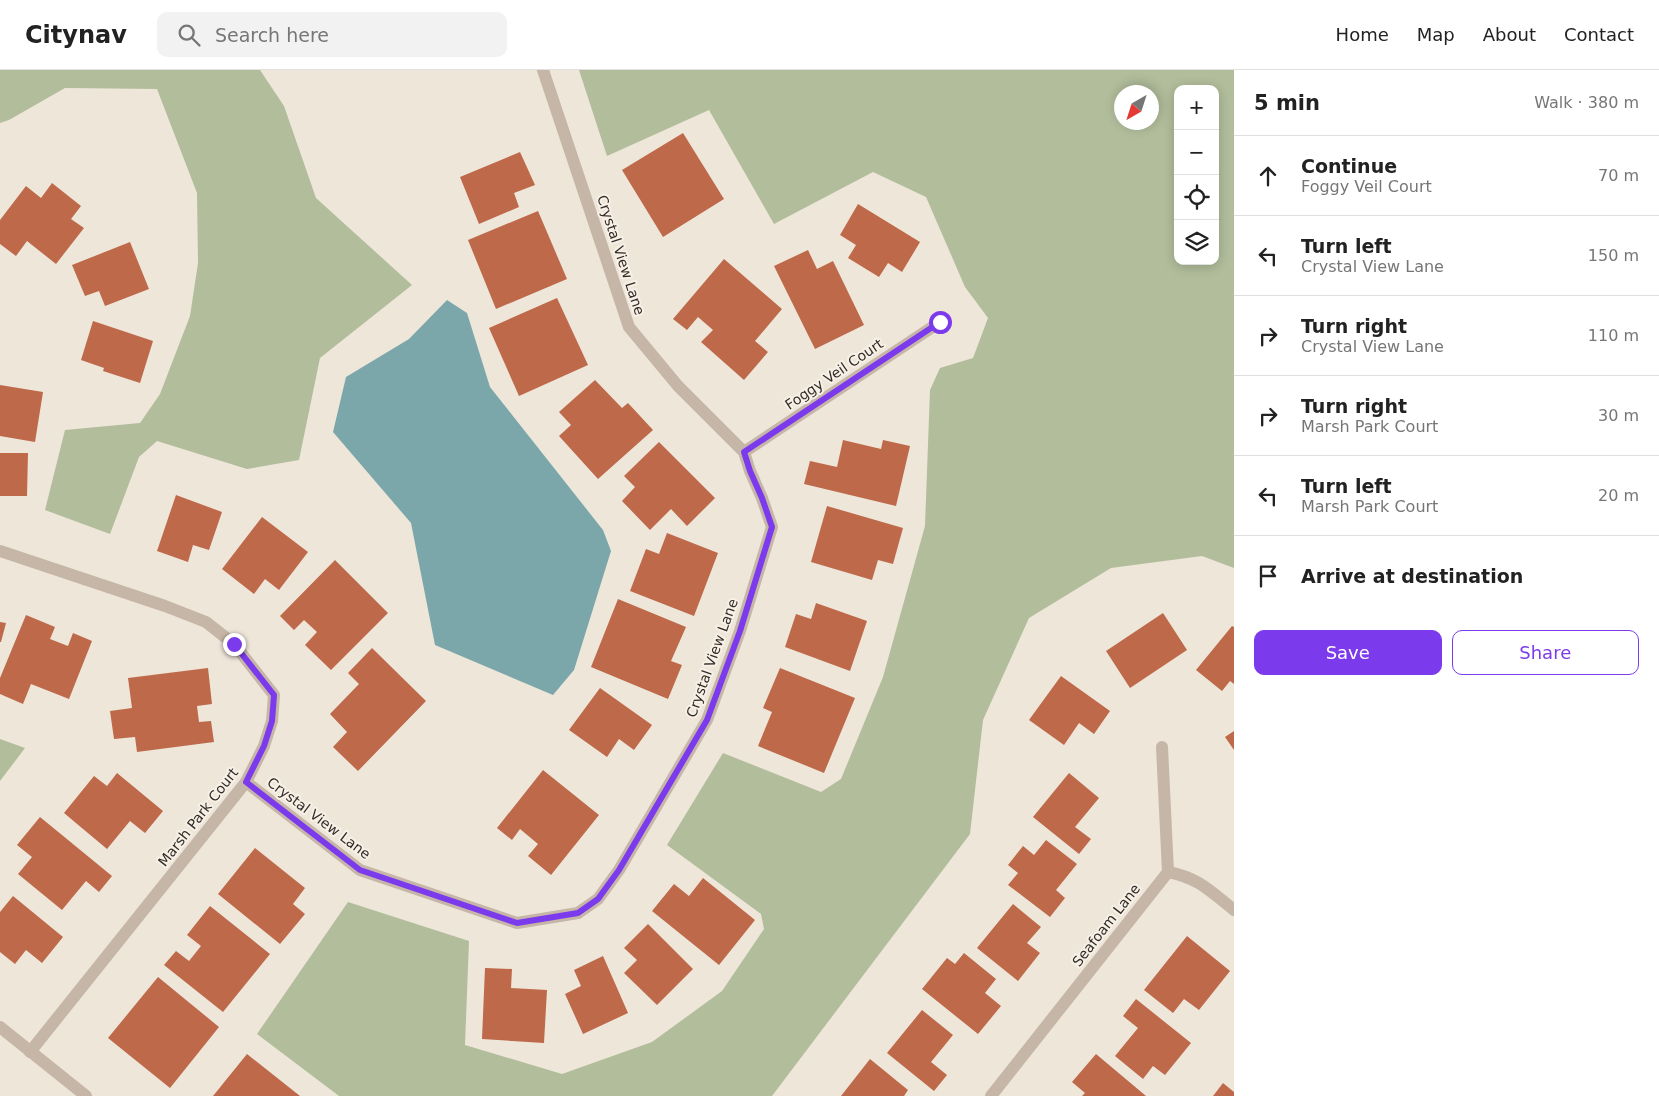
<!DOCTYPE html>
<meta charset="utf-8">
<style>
:root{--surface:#fff;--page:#f2f2f2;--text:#222;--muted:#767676;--line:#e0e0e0;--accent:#7c3aed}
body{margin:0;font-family:"DejaVu Sans",sans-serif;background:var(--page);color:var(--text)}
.controls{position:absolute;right:15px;top:15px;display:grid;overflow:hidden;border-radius:10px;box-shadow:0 2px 12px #0003}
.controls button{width:45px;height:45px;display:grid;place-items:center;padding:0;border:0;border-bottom:1px solid var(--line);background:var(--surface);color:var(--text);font:25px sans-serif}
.compass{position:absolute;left:1114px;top:15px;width:45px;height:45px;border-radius:50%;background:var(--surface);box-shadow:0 2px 12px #0003;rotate:219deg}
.stop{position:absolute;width:15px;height:15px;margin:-11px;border:4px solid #7c3aed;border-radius:50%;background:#fff}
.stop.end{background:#7c3aed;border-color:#fff;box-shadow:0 1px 5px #0008}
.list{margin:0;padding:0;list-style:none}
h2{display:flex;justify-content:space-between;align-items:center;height:65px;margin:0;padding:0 20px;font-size:21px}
h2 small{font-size:16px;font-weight:400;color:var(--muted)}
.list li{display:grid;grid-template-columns:32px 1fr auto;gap:15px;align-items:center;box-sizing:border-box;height:80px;padding:0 20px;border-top:1px solid var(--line)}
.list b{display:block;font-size:19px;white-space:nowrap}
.list p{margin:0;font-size:16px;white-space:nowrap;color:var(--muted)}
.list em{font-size:16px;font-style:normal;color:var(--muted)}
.actions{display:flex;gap:10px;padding:15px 20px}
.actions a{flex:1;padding:11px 0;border:1px solid var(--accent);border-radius:10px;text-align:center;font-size:18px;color:var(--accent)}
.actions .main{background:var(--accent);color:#fff}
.icon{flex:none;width:28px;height:28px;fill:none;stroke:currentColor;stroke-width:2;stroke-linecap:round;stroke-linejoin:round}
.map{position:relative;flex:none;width:1234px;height:1026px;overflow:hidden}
header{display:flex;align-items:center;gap:30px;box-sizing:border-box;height:70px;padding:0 25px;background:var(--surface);border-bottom:1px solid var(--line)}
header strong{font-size:24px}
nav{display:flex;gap:28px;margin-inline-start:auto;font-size:18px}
.search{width:350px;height:45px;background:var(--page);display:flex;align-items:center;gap:12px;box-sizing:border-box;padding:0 18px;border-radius:10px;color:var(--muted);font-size:19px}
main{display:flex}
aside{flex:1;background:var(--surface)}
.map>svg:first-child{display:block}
.green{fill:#b1bd9b;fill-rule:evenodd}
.water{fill:#7ba7aa}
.building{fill:#bd694a}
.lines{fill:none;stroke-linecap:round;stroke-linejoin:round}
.minor{stroke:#c6b6a7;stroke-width:12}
.route{stroke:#7c3aed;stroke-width:6}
.labels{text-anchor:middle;stroke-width:4;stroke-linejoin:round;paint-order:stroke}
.street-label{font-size:14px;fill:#332b27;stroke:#f7f0e6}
</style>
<header>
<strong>Citynav</strong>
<div class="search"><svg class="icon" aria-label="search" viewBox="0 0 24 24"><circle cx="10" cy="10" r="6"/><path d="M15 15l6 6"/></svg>Search here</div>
<nav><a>Home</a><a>Map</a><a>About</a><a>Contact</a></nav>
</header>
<main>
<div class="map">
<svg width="1234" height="1026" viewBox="0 0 1234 1026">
<rect width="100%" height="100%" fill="#efe6da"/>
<g class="green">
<path d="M0,0H260L284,36L316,128L412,215L320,288L299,390L247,399L157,371L139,387L110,464L45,440L65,360L140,353L160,324L190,246L198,193L197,123L157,19L65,18L9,50L0,53Z"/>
<path d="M579,0H1234V498L1202,486L1111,498L1029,548L983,650L970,764L772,1026H339L257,964L348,832L469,871L465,975L562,1004L652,972L722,921L764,859L761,844L667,775L723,683L821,722L841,709L883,607L925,456L930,320L940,298L973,288L988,248L965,217L926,127L873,102L774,154L709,40L607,86ZM1178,19H1215V191H1178ZM1122,22H1152V52H1122Z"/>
<path d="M0,669L25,678L0,711Z"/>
</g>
<path class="water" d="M447,230L467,243L490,317L603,460L611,481L574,600L553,625L435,575L411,453L333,362L346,307L409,269Z"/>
<g class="building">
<path d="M683,63L724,129L663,167L622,100Z"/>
<path d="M520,82L535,115L514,123L519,137L479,154L460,107Z"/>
<path d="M52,113L81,136L71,149L84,158L56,194L27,171L16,186L0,174V150L26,116L41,128Z"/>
<path d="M858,134L920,172L902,202L888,193L879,207L848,188L856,175L840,165Z"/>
<path d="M538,141L567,209L496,239L468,170Z"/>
<path d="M130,172L149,219L105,236L99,221L85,226L72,195Z"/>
<path d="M808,180L817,199L833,191L864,255L815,279L774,196Z"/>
<path d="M724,189L782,239L755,271L768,282L744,310L701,272L713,260L698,247L687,260L673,249Z"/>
<path d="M557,228L588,295L519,326L489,258Z"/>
<path d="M93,251L153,271L140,313L103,301L104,298L81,290Z"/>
<path d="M595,310L622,338L628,333L653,360L598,409L559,366L571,355L559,342Z"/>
<path d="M0,315L43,322L35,372L0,366Z"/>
<path d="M843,370L881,379L883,370L910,376L896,436L804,414L810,391L837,397Z"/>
<path d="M659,372L715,428L687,456L671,439L650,460L622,431L635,417L624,406Z"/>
<path d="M0,383H28L27,426H0Z"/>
<path d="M176,425L222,442L209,480L193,475L188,492L157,481Z"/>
<path d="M827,436L903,458L893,494L878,490L872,510L811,492Z"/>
<path d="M262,447L308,482L279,520L265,509L254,524L222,499Z"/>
<path d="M667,463L718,483L694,546L630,521L646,479L659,484Z"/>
<path d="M335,490L388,543L331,600L305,575L317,562L304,550L294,560L280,546Z"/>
<path d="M618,529L686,557L671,591L682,595L668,629L591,597Z"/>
<path d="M816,533L867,551L850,601L785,577L796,544L811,549Z"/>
<path d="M1163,543L1187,580L1130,618L1106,581Z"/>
<path d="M26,545L55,557L50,569L68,576L73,563L92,571L69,629L31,614L23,634L0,624V608Z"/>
<path d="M0,552L6,553L1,572H0Z"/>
<path d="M1232,556L1234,557V614L1230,611L1222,621L1196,600Z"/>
<path d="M372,578L426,631L358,701L333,677L347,662L330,644L359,614L348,603Z"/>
<path d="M208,598L212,634L197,636L199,652L211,651L214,672L137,682L135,667L114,669L110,641L132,638L128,608Z"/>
<path d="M780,598L855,628L824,703L758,676L772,642L763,638Z"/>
<path d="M1061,606L1110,641L1094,664L1079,653L1064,675L1029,650Z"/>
<path d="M600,618L652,655L634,680L619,669L607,687L569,660Z"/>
<path d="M1234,661V680L1225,667Z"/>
<path d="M543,700L599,745L551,805L528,786L538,774L520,759L512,770L497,758Z"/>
<path d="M117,703L163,741L145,763L130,751L107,779L64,743L94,706L107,716Z"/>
<path d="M1069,703L1099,728L1075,757L1091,769L1079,784L1033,747Z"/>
<path d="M40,747L112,806L99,822L86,811L62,840L18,804L32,787L17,775Z"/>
<path d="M1046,770L1077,794L1056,820L1065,828L1050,847L1008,815L1018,803L1008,795L1023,776L1034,785Z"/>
<path d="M255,778L305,818L293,834L305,844L280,874L218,824Z"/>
<path d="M703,808L755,850L719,895L652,841L674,814L689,826Z"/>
<path d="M13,826L63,867L42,893L26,880L15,894L0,882V842Z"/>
<path d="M1013,834L1041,857L1027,873L1040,883L1018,911L977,878Z"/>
<path d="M210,836L270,884L223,942L164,895L176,881L189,891L201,876L187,865Z"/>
<path d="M648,854L693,899L657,935L624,903L637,890L624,878Z"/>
<path d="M1187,866L1230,901L1199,940L1184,929L1173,943L1144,920Z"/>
<path d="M964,883L996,909L985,923L1001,936L978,964L922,919L947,888L955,894Z"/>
<path d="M603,886L628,943L583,964L565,924L581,916L574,900Z"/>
<path d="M485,898L512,899L511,918L547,920L544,973L482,969Z"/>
<path d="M158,907L219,957L170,1018L108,968Z"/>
<path d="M1136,929L1191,973L1165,1005L1153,996L1143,1009L1115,986L1138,958L1123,946Z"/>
<path d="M922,940L953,965L931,992L947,1005L934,1021L887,983Z"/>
<path d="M247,984L300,1026H213Z"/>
<path d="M1096,984L1146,1026H1082L1085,1023L1072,1012Z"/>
<path d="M870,989L908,1020L904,1026H841Z"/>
<path d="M1223,1013L1234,1022V1026H1213Z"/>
</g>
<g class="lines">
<g class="minor">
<path d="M744,382L940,252"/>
<path d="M0,481L165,536L206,552L234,574L274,625L272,651L264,676L246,712L30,982"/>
<path d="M246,712L360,800L517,853L578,843L598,829L619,800L707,650L740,561L772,457L762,428L750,401L744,382L678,316L629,257L543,0"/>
<path d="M1168,802C1199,808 1210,821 1234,840"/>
<path d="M0,957L86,1026"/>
<path d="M991,1026L1168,802L1162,677"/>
</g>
</g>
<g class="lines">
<path class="route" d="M234,574L274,625L272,651L264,676L246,712L360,800L517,853L578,843L598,829L619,800L707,650L740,561L772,457L762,428L750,401L744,382L940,252"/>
</g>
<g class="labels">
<g class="street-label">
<text transform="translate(621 185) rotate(72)" y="5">Crystal View Lane</text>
<text transform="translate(834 304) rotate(-34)" y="5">Foggy Veil Court</text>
<text transform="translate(712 588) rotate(-70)" y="5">Crystal View Lane</text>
<text transform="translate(198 747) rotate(-52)" y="5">Marsh Park Court</text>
<text transform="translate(319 748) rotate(37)" y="5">Crystal View Lane</text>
<text transform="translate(1106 855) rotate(-52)" y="5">Seafoam Lane</text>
</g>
</g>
</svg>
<div class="controls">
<button>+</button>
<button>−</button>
<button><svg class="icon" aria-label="locate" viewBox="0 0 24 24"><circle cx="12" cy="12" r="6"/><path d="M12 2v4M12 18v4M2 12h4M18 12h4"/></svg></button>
<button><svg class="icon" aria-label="layers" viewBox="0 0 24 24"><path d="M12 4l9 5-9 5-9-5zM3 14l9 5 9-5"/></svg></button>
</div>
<svg class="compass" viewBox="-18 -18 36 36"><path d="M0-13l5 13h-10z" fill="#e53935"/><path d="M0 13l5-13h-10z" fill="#767676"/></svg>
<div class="stop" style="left:940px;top:252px"></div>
<div class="stop end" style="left:234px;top:574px"></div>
</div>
<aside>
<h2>5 min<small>Walk · 380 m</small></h2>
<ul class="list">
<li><svg class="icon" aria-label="ahead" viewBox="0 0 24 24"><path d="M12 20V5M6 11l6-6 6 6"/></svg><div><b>Continue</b><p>Foggy Veil Court</p></div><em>70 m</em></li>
<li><svg class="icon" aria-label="left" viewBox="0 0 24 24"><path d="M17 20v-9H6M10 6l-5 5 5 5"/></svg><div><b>Turn left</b><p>Crystal View Lane</p></div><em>150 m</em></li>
<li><svg class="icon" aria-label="right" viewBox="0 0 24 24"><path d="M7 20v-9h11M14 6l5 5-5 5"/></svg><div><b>Turn right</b><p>Crystal View Lane</p></div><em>110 m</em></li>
<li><svg class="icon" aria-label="right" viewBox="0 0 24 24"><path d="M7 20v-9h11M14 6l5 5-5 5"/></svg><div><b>Turn right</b><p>Marsh Park Court</p></div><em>30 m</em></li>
<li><svg class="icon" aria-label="left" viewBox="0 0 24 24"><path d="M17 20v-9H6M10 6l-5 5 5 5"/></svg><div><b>Turn left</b><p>Marsh Park Court</p></div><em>20 m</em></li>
<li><svg class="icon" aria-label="arrive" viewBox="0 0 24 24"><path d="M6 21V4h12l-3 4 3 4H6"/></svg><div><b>Arrive at destination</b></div></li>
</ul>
<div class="actions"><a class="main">Save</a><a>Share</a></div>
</aside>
</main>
